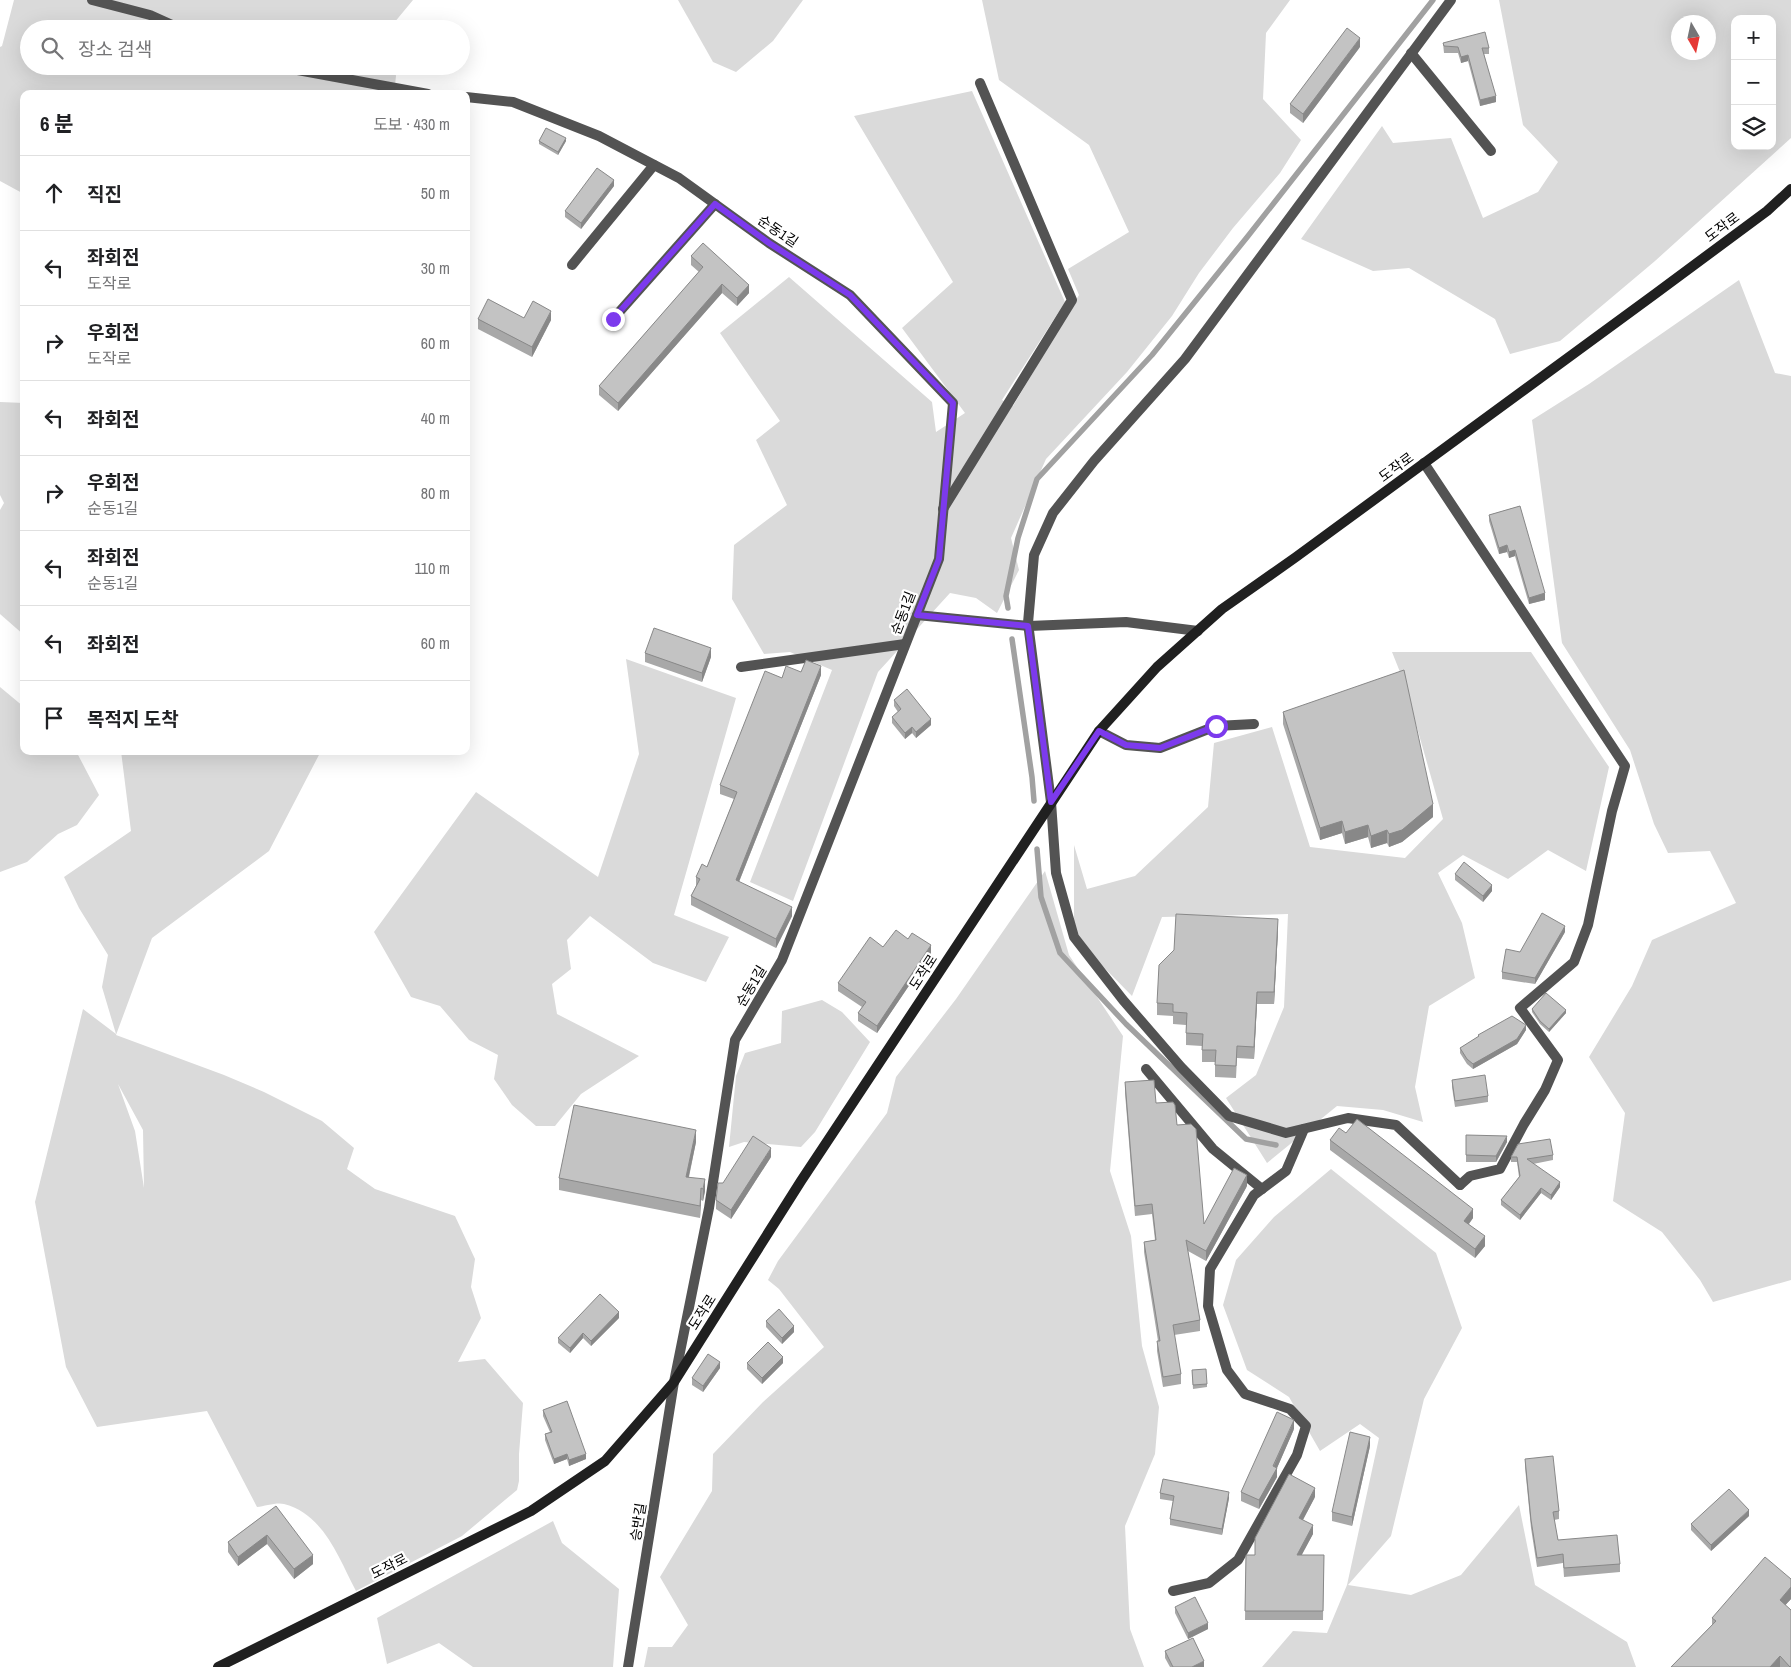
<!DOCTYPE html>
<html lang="ko">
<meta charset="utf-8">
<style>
:root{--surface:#fff;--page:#f6f6f6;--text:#202124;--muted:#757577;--line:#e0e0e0}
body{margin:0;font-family:"Archivo Narrow","Noto Sans KR",sans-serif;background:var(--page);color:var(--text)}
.controls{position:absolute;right:15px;top:15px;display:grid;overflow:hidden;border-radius:10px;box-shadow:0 5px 20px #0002}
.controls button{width:45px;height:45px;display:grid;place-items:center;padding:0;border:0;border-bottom:1px solid var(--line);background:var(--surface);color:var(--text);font:25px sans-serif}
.compass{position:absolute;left:1671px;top:15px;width:45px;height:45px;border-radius:50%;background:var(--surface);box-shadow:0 5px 20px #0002;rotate:171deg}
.stop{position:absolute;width:15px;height:15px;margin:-11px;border:4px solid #7c3aed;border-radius:50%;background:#fff}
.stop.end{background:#7c3aed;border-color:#fff;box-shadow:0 1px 5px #0008}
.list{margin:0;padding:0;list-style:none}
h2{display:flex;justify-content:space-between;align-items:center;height:65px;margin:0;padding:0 20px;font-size:21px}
h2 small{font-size:16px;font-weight:400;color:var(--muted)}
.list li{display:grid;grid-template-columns:32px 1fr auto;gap:15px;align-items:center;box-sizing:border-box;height:75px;padding:0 20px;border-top:1px solid var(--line)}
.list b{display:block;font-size:19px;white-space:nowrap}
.list p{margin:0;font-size:16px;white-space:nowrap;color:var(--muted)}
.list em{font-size:16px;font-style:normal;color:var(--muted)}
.icon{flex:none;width:28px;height:28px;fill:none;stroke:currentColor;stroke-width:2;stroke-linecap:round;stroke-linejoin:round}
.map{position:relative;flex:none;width:1791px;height:1667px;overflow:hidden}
.search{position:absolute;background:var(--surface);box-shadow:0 5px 20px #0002;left:20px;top:20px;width:450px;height:55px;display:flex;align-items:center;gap:12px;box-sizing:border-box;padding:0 18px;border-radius:28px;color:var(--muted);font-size:19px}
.panel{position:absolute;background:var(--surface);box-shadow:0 5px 20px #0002;left:20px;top:90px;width:450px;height:665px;border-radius:10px}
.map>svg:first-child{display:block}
.green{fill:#dadada;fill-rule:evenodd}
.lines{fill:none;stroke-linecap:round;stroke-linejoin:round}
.stream{stroke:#a1a1a1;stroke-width:5.5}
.lane{stroke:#535353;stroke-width:10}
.street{stroke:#535353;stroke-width:10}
.secondary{stroke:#202020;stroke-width:10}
.wall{fill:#a8a8a8}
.shaded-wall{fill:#888}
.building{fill:#c3c3c3;stroke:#888}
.route{stroke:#7c3aed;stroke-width:6}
.labels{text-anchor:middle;stroke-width:4.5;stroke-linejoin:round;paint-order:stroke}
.street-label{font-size:14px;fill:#000;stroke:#fff}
</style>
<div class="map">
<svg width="1791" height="1667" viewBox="0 0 1791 1667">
<rect width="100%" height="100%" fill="#fff"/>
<g class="green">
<path d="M14,0H413L389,29H29V66H394L396,76L394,94H363L324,90L304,94H24V194L0,181V47L2,46Z"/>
<path d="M678,0H803L773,41L736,72L713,62Z"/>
<path d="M982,0H1290L1266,33L1263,99L1301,140L1280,173L1233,228L1199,273L1172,316L1127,372L1046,459L1011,538L1019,570L997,613L976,598L950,593L878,672L793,901L750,882L832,670L790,652L764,654L732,599L734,545L787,505L756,440L780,421L720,333L789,277L932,402L936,432L965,413L902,328L953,282L854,116L972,91L1065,302L1002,400L1013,406L1079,295L1068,269L1129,232L1089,145L999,80Z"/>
<path d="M1499,0H1791V138L1655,261L1560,341L1510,354L1495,319L1409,268L1373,271L1301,239L1382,126L1393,143L1451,138L1483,218L1538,192L1558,162L1523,125ZM1735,19H1772V146H1735ZM1678,22H1708V52H1678Z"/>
<path d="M1739,280L1775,373L1791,376V1280L1713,1302L1700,1280L1662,1232L1613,1201L1625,1113L1589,1057L1632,986L1652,940L1736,903L1710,851L1668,853L1654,824L1630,750L1562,643L1532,420L1589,384Z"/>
<path d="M0,402L24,403V635L0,614V510L4,503L0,495Z"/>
<path d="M1392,652H1531L1609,767L1586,871L1548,850L1508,879L1463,855L1438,873L1462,923L1475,978L1429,1006L1415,1087L1423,1122L1383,1110L1337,1106L1267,1163L1226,1098L1256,1075L1284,1007L1288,914L1162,917L1132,996L1074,937V845L1087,889L1135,876L1208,807L1214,743L1272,727L1310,847L1405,858L1443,819L1404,682Z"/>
<path d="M626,659L736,698L674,915L729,937L706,982L653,963L590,916L567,940L571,969L552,984L557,1014L639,1056L581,1094L555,1126H536L512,1105L494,1079L498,1055L469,1040L440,1006L411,997L374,932L476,792L598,877L639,754Z"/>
<path d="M0,687L24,707V751H76L99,795L77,825L58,834L27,862L0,872Z"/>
<path d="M121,751H321L269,851L152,938L116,1035L224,1075L264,1092L322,1121L354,1148L347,1169L375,1189L455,1216L475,1259L471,1287L481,1318L458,1362L485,1359L523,1403L519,1454V1481L517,1490L462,1536L356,1591C339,1559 324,1514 284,1504C277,1502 265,1506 257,1507L207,1411L97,1427L66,1367L35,1202L83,1009L116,1034L102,987L108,955L79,908L64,877L131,831ZM118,1084L143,1130L144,1188L135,1131Z"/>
<path d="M1045,871L1069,955L1123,1036L1110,1171L1131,1236L1142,1346L1159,1407L1155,1454L1125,1526L1130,1629L1144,1667H644L648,1647H672L688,1625L660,1577L712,1491L713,1454L763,1402L824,1347L779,1289L768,1280L778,1261L887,1113L896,1077L956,999Z"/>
<path d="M822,1000L842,1012L870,1042L815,1132L801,1147L744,1142L729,1147L736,1076L745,1053L781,1043L782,1011Z"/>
<path d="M1331,1169L1436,1253L1462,1328L1424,1399L1391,1536L1348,1585L1411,1595L1461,1575L1519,1505L1535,1585L1627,1642L1636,1667H1262L1293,1631L1327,1633L1347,1585L1379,1438L1360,1424L1320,1451L1289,1397L1247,1370L1223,1305L1236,1260L1274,1217Z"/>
<path d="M553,1521L562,1543L619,1589L613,1667H473L439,1643L387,1664L377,1618Z"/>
</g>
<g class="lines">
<g class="stream">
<path d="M1008,608L1006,596L1018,538L1037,479L1152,355L1248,236L1433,0"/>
<path d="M1012,639L1032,777L1034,801"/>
<path d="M1037,849L1041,897L1060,953L1126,1024L1246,1139L1276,1145"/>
</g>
<g class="lane">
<path d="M1411,53L1491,151"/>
<path d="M572,265L654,165"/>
<path d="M613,319L715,204"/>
<path d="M943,509L1072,300L980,83"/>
<path d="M741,667L905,644"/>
<path d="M1099,731L1126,745L1160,748L1216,726L1254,724"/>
<path d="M1051,802L1056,873L1074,937L1123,1000L1181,1067L1229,1116L1286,1133L1348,1118L1396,1125L1460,1185"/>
<path d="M1146,1069L1213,1149L1262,1189"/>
<path d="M1173,1591L1209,1583L1238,1560L1297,1455L1306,1426L1290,1409L1245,1394L1227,1370L1208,1306L1210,1269L1254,1195L1286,1171L1304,1129"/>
</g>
<g class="street">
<path d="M92,0L150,15L181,29"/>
<path d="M276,66L428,94"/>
<path d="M466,97L513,102L599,136L679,178L769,243L850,295L953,403L939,559L782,960L735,1040L709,1208L674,1382L628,1667"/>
<path d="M1424,463L1625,766L1612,811L1588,925L1574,962L1520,1008L1558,1060L1545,1090L1524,1124L1500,1169L1470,1176L1460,1185"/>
<path d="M917,615L1029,626L1126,622L1198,631"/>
<path d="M1051,802L1028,623L1034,555L1053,513L1094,461L1185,359L1451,0"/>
</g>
<path class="secondary" d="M218,1667L531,1511L605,1461L674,1382L801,1181L1099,731L1157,667L1222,609L1296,557L1655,294L1767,211L1791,189"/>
</g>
<g class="wall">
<path d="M1443,43L1489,48V54H1484L1496,102L1480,106L1468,61L1461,63L1458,53H1444Z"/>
<path d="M1360,47L1303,123L1290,113V104Z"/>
<path d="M539,141H566L558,155L539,144Z"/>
<path d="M614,186L581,229L565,217V211Z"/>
<path d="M691,256L749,293L737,306L722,293L618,411L599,395V386L699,272L691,265Z"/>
<path d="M524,318L551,320L532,357L478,329V319Z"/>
<path d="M1520,506L1545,600L1529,604L1515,556L1509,558L1507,552L1499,554L1489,521V515Z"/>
<path d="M645,653L711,657L702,682L645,662Z"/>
<path d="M801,672L821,675L739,882L792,916L776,948L691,905V896L696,886V877L707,867L734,799L720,794V785L782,678Z"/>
<path d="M894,700L931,725L916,738L912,733L905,739L892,723V717L898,712L894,706Z"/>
<path d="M1283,712L1433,817L1402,842L1389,847L1387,843L1371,848L1368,837L1345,844L1342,833L1320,840L1283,724Z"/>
<path d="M1455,874L1492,891L1483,902L1455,880Z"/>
<path d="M1278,931L1274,1004H1257L1254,1059L1237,1058L1236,1078L1215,1077V1062H1202V1046L1186,1045V1025L1173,1024V1016L1157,1015V1003Z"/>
<path d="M1565,932L1535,984L1502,979V972Z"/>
<path d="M908,939L931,953L877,1033L858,1021V1013L862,1007L838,991V983L883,947Z"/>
<path d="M1532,1009L1566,1013L1549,1032L1540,1024L1532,1012Z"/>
<path d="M1526,1030L1517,1044L1473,1069L1467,1064L1460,1053V1048L1478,1037V1035Z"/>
<path d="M1452,1080L1488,1096V1102L1455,1107L1452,1087Z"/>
<path d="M1125,1082L1156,1103L1177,1125L1204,1224L1247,1186L1206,1261L1188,1251L1200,1320V1331L1174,1335L1181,1374V1384L1163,1387L1157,1351V1341H1158L1144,1252V1242L1155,1240L1152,1214L1135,1216L1125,1093Z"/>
<path d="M1346,1133L1473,1218L1469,1224L1485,1246L1475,1258L1330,1150V1140Z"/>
<path d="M1466,1135L1507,1142L1496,1162H1466Z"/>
<path d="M696,1142L689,1177L705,1191L703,1201L701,1200L700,1218L559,1190V1178Z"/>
<path d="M1553,1155V1160L1533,1164L1560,1187L1551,1200L1541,1193L1520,1220L1501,1205V1200L1519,1177L1517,1162H1511V1157Z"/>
<path d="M771,1157L731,1219L716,1209V1200L723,1183Z"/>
<path d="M619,1318L591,1346L583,1338L570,1353L558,1343V1338Z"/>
<path d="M766,1321L794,1332L782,1344L766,1327Z"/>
<path d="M747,1363H783L762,1384L747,1369Z"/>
<path d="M720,1368L703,1392L692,1385V1378Z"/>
<path d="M1192,1370L1207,1384V1387L1193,1389Z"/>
<path d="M543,1410L586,1459L569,1466L567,1459L554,1464L545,1440V1434L550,1432L543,1416Z"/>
<path d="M1294,1429L1277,1468V1477L1259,1509L1241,1501V1492Z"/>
<path d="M1370,1446L1352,1526L1332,1521V1512Z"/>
<path d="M1525,1459L1559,1511V1519L1554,1520L1558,1540L1620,1564V1572L1564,1577L1563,1563L1537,1567L1531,1528L1525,1467Z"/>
<path d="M1160,1493L1229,1498L1222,1535L1170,1525V1519L1173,1501L1160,1499Z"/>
<path d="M1315,1497L1303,1520L1313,1534L1301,1555H1324L1323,1620H1245L1246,1555H1255Z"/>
<path d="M276,1506L313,1564L294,1579L267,1544L238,1566L228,1552V1542Z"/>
<path d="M1749,1516L1711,1551L1691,1530V1524Z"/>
<path d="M1791,1579V1599L1785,1605L1791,1667H1671L1712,1625V1618Z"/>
<path d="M1175,1607L1208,1629L1188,1639L1175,1613Z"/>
<path d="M1165,1651L1204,1667H1170L1165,1658Z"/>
</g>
<g class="shaded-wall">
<path d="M1360,38V47L1303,123V114Z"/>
<path d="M1468,55V61L1461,63V57Z"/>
<path d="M1496,96V102L1480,106V100Z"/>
<path d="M566,138V141L558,155V152Z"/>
<path d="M614,180V186L581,229V223Z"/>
<path d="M722,284V293L618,411V403Z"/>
<path d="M749,285V293L737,306V298Z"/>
<path d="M551,311V320L532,357V347Z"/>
<path d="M1507,545V552L1499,554V548Z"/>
<path d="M1515,550V556L1509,558V552Z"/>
<path d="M1545,593V600L1529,604V598Z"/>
<path d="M711,648V657L702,682V673Z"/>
<path d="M821,666V675L736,889V880Z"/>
<path d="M931,719V725L916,738V732Z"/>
<path d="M912,727V733L905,739V733Z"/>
<path d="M1433,804V817L1402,842L1389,847V834Z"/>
<path d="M1342,821V833L1320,840V828Z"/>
<path d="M1368,825V837L1345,844V832Z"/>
<path d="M1387,830V843L1371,848V836Z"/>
<path d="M1492,885V891L1483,902V896Z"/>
<path d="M792,907V916L776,948V939Z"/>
<path d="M1278,919V931L1274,1004V992Z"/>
<path d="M1565,926V932L1535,984V978Z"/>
<path d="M931,945V953L877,1033V1026Z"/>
<path d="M1257,992V1004L1254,1059V1047Z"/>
<path d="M1566,1010V1013L1549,1032V1029Z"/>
<path d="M1526,1025V1030L1517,1044L1473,1069V1064Z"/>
<path d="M696,1130V1142L686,1189V1177Z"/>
<path d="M1507,1136V1142L1496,1162V1156Z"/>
<path d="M771,1148V1157L731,1219V1210Z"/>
<path d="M1247,1175V1186L1206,1261V1251Z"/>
<path d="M705,1179V1191L703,1201V1189Z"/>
<path d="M1560,1182V1187L1551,1200V1195Z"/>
<path d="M701,1188V1200L700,1218V1206Z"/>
<path d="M1541,1188V1193L1520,1220V1215Z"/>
<path d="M1473,1209V1218L1464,1230V1221Z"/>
<path d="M1485,1236V1246L1475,1258V1249Z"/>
<path d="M619,1312V1318L591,1346V1341Z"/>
<path d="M794,1326V1332L782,1344V1338Z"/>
<path d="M583,1333V1338L570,1353V1348Z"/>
<path d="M783,1357V1363L762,1384V1378Z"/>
<path d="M720,1362V1368L703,1392V1386Z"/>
<path d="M1294,1420V1429L1277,1468V1477L1259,1509V1500Z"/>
<path d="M1370,1437V1446L1352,1526V1517Z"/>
<path d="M567,1454V1459L554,1464V1459Z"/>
<path d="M586,1454V1459L569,1466V1460Z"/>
<path d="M1315,1488V1497L1299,1527V1518Z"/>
<path d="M1229,1492V1498L1222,1535V1529Z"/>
<path d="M1749,1510V1516L1711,1551V1545Z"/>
<path d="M1313,1525V1534L1297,1564V1555Z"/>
<path d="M267,1535V1544L238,1566V1557Z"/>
<path d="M313,1555V1564L294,1579V1569Z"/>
<path d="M1791,1587V1599L1780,1611V1600Z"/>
<path d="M1208,1623V1629L1188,1639V1633Z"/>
<path d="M1780,1656V1667H1770Z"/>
<path d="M1204,1661V1667H1192Z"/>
</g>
<g class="building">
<path d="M1347,28L1360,38L1303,114L1290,104Z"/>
<path d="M1485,32L1489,48H1482L1496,96L1480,100L1468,55L1461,57L1458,47L1444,46L1443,43Z"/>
<path d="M546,128L566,138L558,152L539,141Z"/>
<path d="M597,168L614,180L581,223L565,211Z"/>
<path d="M703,243L749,285L737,298L722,284L618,403L599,386L703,267L691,256Z"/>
<path d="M488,299L524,318L533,301L551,311L532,347L478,319Z"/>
<path d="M1520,506L1545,593L1529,598L1515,550L1509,552L1507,545L1499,548L1489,515Z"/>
<path d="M654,628L711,648L702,673L645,653Z"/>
<path d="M806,660L821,666L736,880L792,907L776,939L691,896L700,879L696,877L702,864L707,867L737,792L720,785L765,671L782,678L786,666L801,672Z"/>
<path d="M1404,670L1433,804L1402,830L1389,834L1387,830L1371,836L1368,825L1345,832L1342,821L1320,828L1283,712Z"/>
<path d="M907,689L931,719L916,732L912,727L905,733L892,717L901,709L894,700Z"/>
<path d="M1464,862L1492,885L1483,896L1455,874Z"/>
<path d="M1542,913L1565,926L1535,978L1502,972L1506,949L1520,952Z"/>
<path d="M1176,914L1278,919L1274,992H1257L1254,1047L1237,1046L1236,1066L1215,1065L1216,1050H1202L1203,1034L1186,1033L1187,1013L1173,1012V1004L1157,1003L1159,965L1174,950Z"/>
<path d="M896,930L908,939L912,933L931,945L877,1026L858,1013L866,1002L838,983L870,937L883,947Z"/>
<path d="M1546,993L1566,1010L1549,1029L1540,1021L1532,1009Z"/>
<path d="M1512,1016L1526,1025L1517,1039L1473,1064L1467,1059L1460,1048L1479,1036L1478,1035Z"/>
<path d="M1485,1075L1488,1096L1455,1101L1452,1080Z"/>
<path d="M1154,1080L1156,1103L1173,1102L1175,1105L1177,1125L1191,1124L1196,1129L1204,1224L1234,1168L1247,1175L1206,1251L1186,1240L1200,1320L1173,1325L1181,1374L1163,1377L1157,1341H1160L1144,1242L1156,1240L1152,1204L1135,1206L1125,1082Z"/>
<path d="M574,1105L696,1130L686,1177L705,1179L703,1189L701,1188L700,1206L559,1178Z"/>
<path d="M1357,1119L1473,1209L1464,1221L1485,1236L1475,1249L1330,1140L1339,1128L1346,1133Z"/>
<path d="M1466,1135L1507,1136L1496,1156L1466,1155Z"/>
<path d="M753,1136L771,1148L731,1210L716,1200L718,1183H723Z"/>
<path d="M1550,1139L1553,1155L1527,1159L1560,1182L1551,1195L1541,1188L1520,1215L1501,1200L1520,1176L1517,1157H1511L1518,1144Z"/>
<path d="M600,1294L619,1312L591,1341L583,1333L570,1348L558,1338Z"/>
<path d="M779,1309L794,1326L782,1338L766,1321Z"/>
<path d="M768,1342L783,1357L762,1378L747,1363Z"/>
<path d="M708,1354L720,1362L703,1386L692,1378Z"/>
<path d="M1206,1369L1207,1384L1193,1385L1192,1370Z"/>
<path d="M567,1401L586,1454L569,1460L567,1454L554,1459L545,1434L552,1432L543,1410Z"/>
<path d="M1277,1412L1294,1420L1273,1466L1277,1468L1259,1500L1241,1492Z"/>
<path d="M1350,1432L1370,1437L1352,1517L1332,1512Z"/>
<path d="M1553,1456L1559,1511L1553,1512L1558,1540L1617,1535L1620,1564L1564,1568L1563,1554L1537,1558L1531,1520L1525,1459Z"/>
<path d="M1289,1474L1315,1488L1299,1518L1313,1525L1297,1555H1324L1323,1611H1245L1246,1555H1255V1538Z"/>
<path d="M1163,1479L1229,1492L1222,1529L1170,1519L1174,1496L1160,1493Z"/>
<path d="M1729,1489L1749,1510L1711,1545L1691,1524Z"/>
<path d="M276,1506L313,1555L294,1569L267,1535L238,1557L228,1542Z"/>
<path d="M1765,1557L1791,1579V1587L1780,1600L1791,1610V1667H1790L1780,1656L1770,1667H1671L1716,1621L1712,1618Z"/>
<path d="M1195,1597L1208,1623L1188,1633L1175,1607Z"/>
<path d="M1193,1638L1204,1661L1192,1667H1173L1165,1651Z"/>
</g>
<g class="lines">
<path class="route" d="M613,319L715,204L769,243L850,295L953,403L939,559L917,615L1028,626L1051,802L1099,731L1126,745L1160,748L1216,726"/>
</g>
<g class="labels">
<g class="street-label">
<text transform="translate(1722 227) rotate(-37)" y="5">도작로</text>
<text transform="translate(778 231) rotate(34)" y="5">순동1길</text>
<text transform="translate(1396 467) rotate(-36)" y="5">도작로</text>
<text transform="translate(903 613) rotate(-69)" y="5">순동1길</text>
<text transform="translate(923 972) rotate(-57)" y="5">도작로</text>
<text transform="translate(751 986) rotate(-59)" y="5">순동1길</text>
<text transform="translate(702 1312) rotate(-58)" y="5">도작로</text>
<text transform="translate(638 1522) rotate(-81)" y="5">승반길</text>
<text transform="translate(389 1566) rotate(-27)" y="5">도작로</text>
</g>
</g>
</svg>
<div class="controls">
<button>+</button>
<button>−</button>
<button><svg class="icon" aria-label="layers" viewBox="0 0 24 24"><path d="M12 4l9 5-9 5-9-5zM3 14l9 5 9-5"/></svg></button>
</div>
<svg class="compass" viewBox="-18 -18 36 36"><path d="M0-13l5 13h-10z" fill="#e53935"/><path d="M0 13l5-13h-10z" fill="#757577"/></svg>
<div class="stop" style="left:1216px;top:726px"></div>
<div class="stop end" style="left:613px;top:319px"></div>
<div class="search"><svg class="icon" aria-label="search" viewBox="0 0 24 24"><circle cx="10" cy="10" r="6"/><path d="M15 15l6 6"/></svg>장소 검색</div>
<section class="panel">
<h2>6 분<small>도보 · 430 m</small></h2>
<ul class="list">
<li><svg class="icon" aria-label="ahead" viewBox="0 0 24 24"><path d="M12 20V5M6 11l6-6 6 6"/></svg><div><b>직진</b></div><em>50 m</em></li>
<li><svg class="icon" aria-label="left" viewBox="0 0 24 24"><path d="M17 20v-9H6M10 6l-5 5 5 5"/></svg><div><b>좌회전</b><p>도작로</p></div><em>30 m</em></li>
<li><svg class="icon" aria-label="right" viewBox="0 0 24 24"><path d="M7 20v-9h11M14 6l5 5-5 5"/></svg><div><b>우회전</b><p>도작로</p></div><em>60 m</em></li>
<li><svg class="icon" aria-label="left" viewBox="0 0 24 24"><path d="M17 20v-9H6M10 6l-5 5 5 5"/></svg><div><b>좌회전</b></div><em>40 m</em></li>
<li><svg class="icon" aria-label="right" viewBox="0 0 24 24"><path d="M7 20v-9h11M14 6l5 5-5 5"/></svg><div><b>우회전</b><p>순동1길</p></div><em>80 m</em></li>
<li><svg class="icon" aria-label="left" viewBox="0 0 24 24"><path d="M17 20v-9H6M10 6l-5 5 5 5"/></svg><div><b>좌회전</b><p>순동1길</p></div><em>110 m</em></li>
<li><svg class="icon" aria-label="left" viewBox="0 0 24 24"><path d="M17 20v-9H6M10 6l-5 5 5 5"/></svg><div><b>좌회전</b></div><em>60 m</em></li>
<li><svg class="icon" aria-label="arrive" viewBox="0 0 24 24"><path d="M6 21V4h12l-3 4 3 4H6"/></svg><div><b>목적지 도착</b></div></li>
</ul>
</section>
</div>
